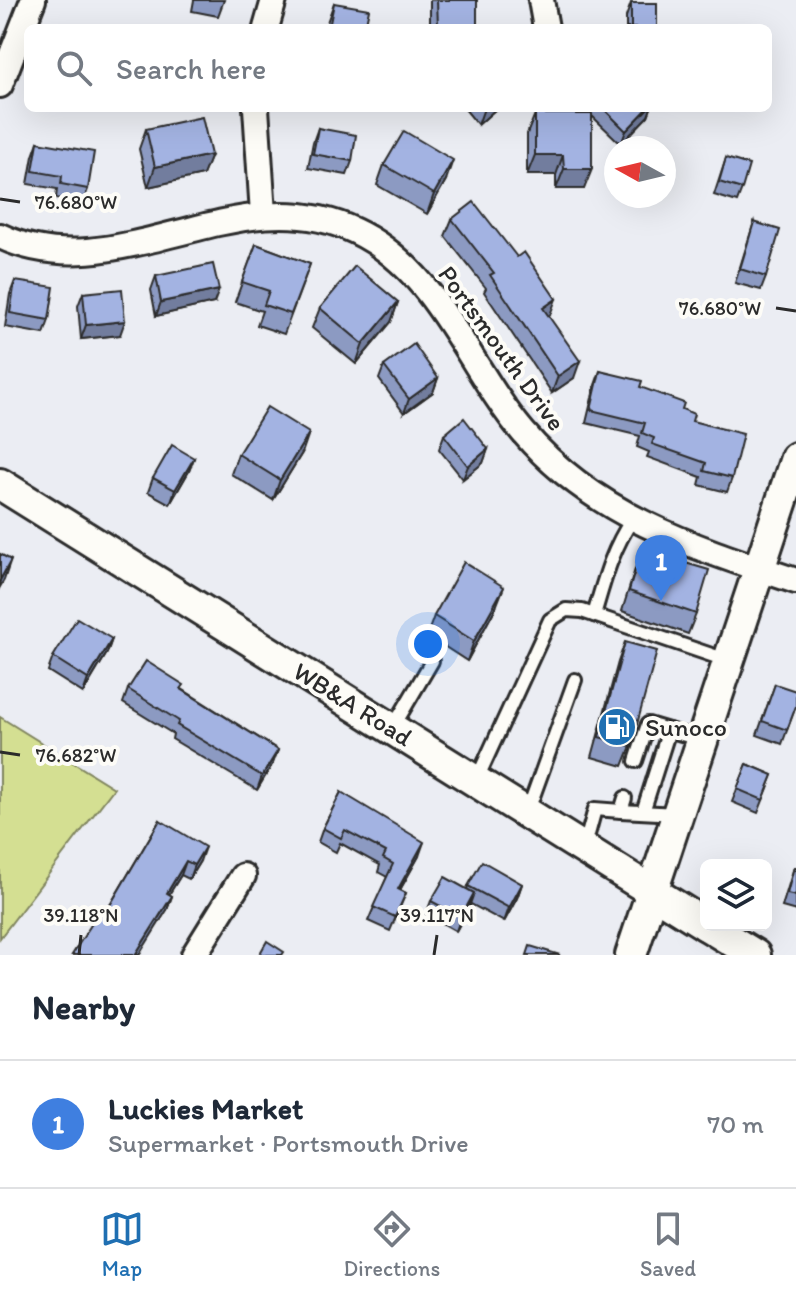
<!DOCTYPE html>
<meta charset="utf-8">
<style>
:root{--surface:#fff;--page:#f6f6f7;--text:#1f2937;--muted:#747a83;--line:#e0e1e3;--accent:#1f6fb2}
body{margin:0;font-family:Itim,sans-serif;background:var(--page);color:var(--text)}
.controls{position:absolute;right:24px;bottom:24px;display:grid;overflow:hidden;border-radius:12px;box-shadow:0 8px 32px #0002}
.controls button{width:72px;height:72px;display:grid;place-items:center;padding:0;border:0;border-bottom:2px solid var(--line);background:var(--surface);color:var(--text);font:40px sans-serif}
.compass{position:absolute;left:604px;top:136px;width:72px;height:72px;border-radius:50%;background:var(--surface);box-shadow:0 8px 32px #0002;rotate:278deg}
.you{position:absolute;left:428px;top:644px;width:28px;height:28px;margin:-20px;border:6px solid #fff;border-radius:50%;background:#1a73e8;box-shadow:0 0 0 12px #1a73e833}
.badge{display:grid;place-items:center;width:52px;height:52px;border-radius:50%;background:var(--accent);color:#fff;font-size:26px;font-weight:700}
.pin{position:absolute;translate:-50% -66px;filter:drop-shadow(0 2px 4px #0008)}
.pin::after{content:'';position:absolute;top:42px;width:28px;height:24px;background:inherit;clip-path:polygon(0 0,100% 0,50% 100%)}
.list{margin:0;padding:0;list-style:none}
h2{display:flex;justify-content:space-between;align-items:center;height:104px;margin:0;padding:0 32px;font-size:34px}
h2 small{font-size:26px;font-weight:400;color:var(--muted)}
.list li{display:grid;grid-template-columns:52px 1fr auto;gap:24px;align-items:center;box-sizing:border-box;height:128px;padding:0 32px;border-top:2px solid var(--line)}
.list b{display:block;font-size:30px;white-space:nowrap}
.list p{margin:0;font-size:26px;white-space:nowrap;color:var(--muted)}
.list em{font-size:26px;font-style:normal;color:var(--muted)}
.icon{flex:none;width:44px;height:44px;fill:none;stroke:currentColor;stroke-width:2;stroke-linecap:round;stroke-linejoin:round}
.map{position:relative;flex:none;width:796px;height:955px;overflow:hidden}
.search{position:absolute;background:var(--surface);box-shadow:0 8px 32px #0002;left:24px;right:24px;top:24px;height:88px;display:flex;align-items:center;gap:20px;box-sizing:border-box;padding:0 28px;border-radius:12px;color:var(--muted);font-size:30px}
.sheet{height:232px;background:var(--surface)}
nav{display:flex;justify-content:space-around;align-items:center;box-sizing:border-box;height:112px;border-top:2px solid var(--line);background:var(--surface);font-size:22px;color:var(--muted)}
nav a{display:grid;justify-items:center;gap:4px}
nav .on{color:var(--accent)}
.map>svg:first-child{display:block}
.green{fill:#d4df92;stroke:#80855e;stroke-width:2}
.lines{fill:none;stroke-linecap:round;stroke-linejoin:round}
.service-casing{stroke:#2b2b2b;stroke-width:18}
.minor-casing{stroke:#2b2b2b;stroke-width:30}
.tertiary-casing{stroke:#2b2b2b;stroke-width:36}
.service{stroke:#fdfcf7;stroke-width:12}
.minor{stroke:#fdfcf7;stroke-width:24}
.tertiary{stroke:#fdfcf7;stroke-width:30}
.wall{fill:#8c9ac2;stroke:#2b2b2b;stroke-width:2}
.shaded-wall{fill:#727d9e;stroke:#2b2b2b;stroke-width:2}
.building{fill:#a3b3e2;stroke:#2b2b2b;stroke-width:2}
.ticks{fill:none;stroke:#2b2b2b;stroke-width:3}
.labels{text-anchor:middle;stroke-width:8;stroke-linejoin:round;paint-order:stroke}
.street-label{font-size:26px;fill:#2b2b2b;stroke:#fdfcf7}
.poi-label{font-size:26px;fill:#2b2b2b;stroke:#fdfcf7;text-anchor:start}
.ticks-label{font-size:20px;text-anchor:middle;fill:#2b2b2b;stroke:#fdfcf7;stroke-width:8;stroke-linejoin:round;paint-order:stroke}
</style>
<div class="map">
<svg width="796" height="955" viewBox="0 0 796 955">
<rect width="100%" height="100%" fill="#ebedf3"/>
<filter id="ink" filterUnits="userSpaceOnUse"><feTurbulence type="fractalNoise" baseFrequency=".0125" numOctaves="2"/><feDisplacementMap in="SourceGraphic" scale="16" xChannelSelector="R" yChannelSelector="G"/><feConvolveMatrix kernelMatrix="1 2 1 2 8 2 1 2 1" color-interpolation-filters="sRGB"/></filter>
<g filter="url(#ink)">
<path class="green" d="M0,717L114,788L0,938Z"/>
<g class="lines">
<defs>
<g id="service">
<path d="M594,615C604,581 612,549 632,520"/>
<path d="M392,729L432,661"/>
<path d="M636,761L648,724L702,740"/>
<path d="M476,781L550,620L566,610L582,611L729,661"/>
<path d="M621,811L677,814"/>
<path d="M643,812L669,730"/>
<path d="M527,813L575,680"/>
<path d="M584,849L595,809L621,811L625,798"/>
</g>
<g id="minor">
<path d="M541,0L546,28"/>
<path d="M266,28L274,0"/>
<path d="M0,85L33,0"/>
<path d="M256,108L263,214"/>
<path d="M0,236C118,292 236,174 355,231C438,270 467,366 523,432C594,516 696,548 796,581"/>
<path d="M194,955L243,876"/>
</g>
<g id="tertiary">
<path d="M0,484L706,925"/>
<path d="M706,925L755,955"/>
<path d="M631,955L796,458"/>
</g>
</defs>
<use href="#service" class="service-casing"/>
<use href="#minor" class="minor-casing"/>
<use href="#tertiary" class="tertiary-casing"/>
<use href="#service" class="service"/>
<use href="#minor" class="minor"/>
<use href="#tertiary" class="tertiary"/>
</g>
<g class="wall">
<path d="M194,0H224L218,16L192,11Z"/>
<path d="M430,0H477V25L476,28H430Z"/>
<path d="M334,3L365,28H325Z"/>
<path d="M631,3L657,28H626V17Z"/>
<path d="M464,108H497L478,125Z"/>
<path d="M593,108H651L648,116L621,144L592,116L584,189H556V175H527V134L535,114H590Z"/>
<path d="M318,128L352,161L347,175L308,168L313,142Z"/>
<path d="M146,129L211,155L203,175L148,187L139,149Z"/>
<path d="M38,142L88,189L83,203L56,198L57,189L28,184L33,156Z"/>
<path d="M726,158L742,189L737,202L714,195Z"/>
<path d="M384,165L446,180L427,214L377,185Z"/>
<path d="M452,219L550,315L549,316L574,378L552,393L484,292L486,288L445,236Z"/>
<path d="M754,222L766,277L761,290L735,283Z"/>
<path d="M256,244L310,264L284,334L257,325L262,311L235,302Z"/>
<path d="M156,276L214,303L156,316L151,290Z"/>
<path d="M15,281L49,320L44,334L5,327L10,294Z"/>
<path d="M83,293L120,335L81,339L78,306Z"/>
<path d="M398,302L391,322L356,364L312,328L320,308Z"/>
<path d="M384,366L438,378L433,392L404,413L379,379Z"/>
<path d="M600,371L640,387L682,409L692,421L732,478L727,492L699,485L701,477L647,457L649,452L637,447L640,436L586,423L595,385Z"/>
<path d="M444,435L488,449L483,463L463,479L439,449Z"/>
<path d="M302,453L273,500L231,474L238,454Z"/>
<path d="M194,458L189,471L170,504L148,492L153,478Z"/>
<path d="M641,550L696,614L688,634L622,611Z"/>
<path d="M496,607L467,661L427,635L434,616Z"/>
<path d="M112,639L107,653L83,693L48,671L53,657Z"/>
<path d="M625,642L631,746L623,766L592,757L618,662Z"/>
<path d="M775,684L796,706L782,744L757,735Z"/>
<path d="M128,689H182L278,750L273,763L257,790L172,739L173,734L123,703Z"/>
<path d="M747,764L773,775L758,813L732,802Z"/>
<path d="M341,792L419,856L400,890L406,893L390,931L368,921L387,877L378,872L380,865L340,843L336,852L318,842L323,828Z"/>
<path d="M160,820L200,861L189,879L181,875L169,894L172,896L167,910L106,912Z"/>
<path d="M794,867H796V911L782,907Z"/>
<path d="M522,884L517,898L504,922L471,904L456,931L426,914L431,901L467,889L468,886Z"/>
</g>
<g class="shaded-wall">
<path d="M477,25L476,28H437L438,26Z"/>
<path d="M487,108H497L478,125L483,111Z"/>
<path d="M648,108H651L648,116L621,144L626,131Z"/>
<path d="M211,155L203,175L148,187L155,167Z"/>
<path d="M535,155H563L556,175H527Z"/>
<path d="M453,160L446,180L427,214L434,194Z"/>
<path d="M564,169H592L584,189H556Z"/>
<path d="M219,290L214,303L156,316L161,302Z"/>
<path d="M556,299L550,315L537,325L543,308Z"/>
<path d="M398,302L391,322L356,364L363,344Z"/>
<path d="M125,321L120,335L81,339L86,325Z"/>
<path d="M580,361L574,378L552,393L558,376Z"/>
<path d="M438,378L433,392L404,413L409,399Z"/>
<path d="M309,433L302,453L273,500L280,480Z"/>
<path d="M488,449L483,463L463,479L468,466Z"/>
<path d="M194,458L189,471L170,504L175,490Z"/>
<path d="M11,560L4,580L0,587V580Z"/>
<path d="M504,587L496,607L467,661L474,641Z"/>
<path d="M112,639L107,653L83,693L88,679Z"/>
<path d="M278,750L273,763L257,790L262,776Z"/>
<path d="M424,842L419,856L393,902L398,889Z"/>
<path d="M205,847L200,861L189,879L194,865Z"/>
<path d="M186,861L181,875L162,906L167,893Z"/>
<path d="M522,884L517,898L504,922L509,908Z"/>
<path d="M474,893L469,907L456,931L461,917Z"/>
<path d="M172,896L167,910L139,955H135Z"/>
</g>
<g class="building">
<path d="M437,0H477V25L438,26Z"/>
<path d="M334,3L369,9L365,28H329Z"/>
<rect x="631" y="3" width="26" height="25"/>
<path d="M603,108H648L626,131Z"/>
<path d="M535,114H592V169H564L563,155H535Z"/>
<path d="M202,117L211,155L155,167L146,129Z"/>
<path d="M318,128L356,135L352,161L313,154Z"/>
<path d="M404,131L453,160L434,194L384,165Z"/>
<path d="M38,142L94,152L88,189L61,184L62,176L33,171Z"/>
<path d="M726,158L749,165L742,189L719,182Z"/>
<path d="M474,202L517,257L524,252L556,299L543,308L580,361L558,376L490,275L494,273L452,219Z"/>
<path d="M754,222L780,230L766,277L740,269Z"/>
<path d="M256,244L310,264L291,314L264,305L269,291L242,282Z"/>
<path d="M213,264L219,290L161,302L156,276Z"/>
<path d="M355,266L398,302L363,344L320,308Z"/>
<path d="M15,281L54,287L49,320L10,313Z"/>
<path d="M122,289L125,321L86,325L83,293Z"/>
<path d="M414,344L438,378L409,399L384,366Z"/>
<path d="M600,371L642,381L640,387L684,403L682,409L694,414L692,421L743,434L732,478L704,471L706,463L652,444L654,438L642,433L645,423L591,410Z"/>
<path d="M267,407L309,433L280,480L238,454Z"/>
<path d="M464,418L488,449L468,466L444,435Z"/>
<path d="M172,445L194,458L175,490L153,478Z"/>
<path d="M641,550L709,570L696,614L629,591Z"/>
<path d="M0,554L11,560L0,580Z"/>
<path d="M464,562L504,587L474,641L434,616Z"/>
<path d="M77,618L112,639L88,679L53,657Z"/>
<path d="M625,642L657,651L631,746L599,737Z"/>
<path d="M146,661L184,685L181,689L278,750L262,776L177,725L179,721L128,689Z"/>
<path d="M775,684L796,691V706L787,730L762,721Z"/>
<path d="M747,764L773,775L763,800L737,789Z"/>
<path d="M341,792L424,842L398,889L406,893L395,917L373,907L393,864L383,858L386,852L345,830L341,838L323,828Z"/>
<path d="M160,820L205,847L194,865L186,861L167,893L172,896L135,955H72L101,909L106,912Z"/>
<path d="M482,861L522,884L509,908L468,886Z"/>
<path d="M794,867H796V896L787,894Z"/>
<path d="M445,877L474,893L461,917L431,901Z"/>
<path d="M267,941L284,952L282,955H259Z"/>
<path d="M530,946L560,955H527Z"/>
</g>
</g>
<path class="ticks" d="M0,199L20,202M776,308L796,311M0,752L20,755M79,955L81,935M434,955L437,935"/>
<defs>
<symbol id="fuel-disc" viewBox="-11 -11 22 22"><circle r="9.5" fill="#1f6fb2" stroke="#fdfcf7"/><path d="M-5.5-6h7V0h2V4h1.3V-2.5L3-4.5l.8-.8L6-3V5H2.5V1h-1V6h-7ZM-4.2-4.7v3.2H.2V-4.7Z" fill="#fff"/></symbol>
</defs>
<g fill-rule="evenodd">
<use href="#fuel-disc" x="595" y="705" width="44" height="44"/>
</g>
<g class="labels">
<g class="street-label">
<text transform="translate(502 348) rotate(54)" y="9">Portsmouth Drive</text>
<text transform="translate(353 704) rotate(32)" y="9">WB&amp;A Road</text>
</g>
<g class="poi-label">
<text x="645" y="736">Sunoco</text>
</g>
</g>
<g class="ticks-label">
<text x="76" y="209">76.680°W</text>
<text x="720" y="315">76.680°W</text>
<text x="76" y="762">76.682°W</text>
<text x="81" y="922">39.118°N</text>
<text x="437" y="922">39.117°N</text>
</g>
</svg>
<div class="controls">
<button><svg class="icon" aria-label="layers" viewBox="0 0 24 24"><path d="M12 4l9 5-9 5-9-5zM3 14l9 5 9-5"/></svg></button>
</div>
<svg class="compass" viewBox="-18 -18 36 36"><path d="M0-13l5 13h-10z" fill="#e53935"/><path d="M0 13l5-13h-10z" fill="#747a83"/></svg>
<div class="you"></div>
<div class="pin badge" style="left:661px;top:601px;background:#3f7fe0">1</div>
<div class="search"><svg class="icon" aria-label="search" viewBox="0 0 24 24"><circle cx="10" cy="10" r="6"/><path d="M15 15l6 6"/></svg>Search here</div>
</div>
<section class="sheet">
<h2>Nearby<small></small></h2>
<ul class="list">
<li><span class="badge" style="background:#3f7fe0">1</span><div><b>Luckies Market</b><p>Supermarket · Portsmouth Drive</p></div><em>70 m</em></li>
</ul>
</section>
<nav>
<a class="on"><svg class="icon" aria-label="map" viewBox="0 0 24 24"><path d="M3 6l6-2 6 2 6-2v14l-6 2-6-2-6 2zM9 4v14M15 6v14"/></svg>Map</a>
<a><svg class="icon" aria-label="directions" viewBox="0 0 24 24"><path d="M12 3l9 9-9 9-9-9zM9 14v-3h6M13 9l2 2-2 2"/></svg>Directions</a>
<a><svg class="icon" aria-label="saved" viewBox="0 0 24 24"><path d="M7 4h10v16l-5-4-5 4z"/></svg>Saved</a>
</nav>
